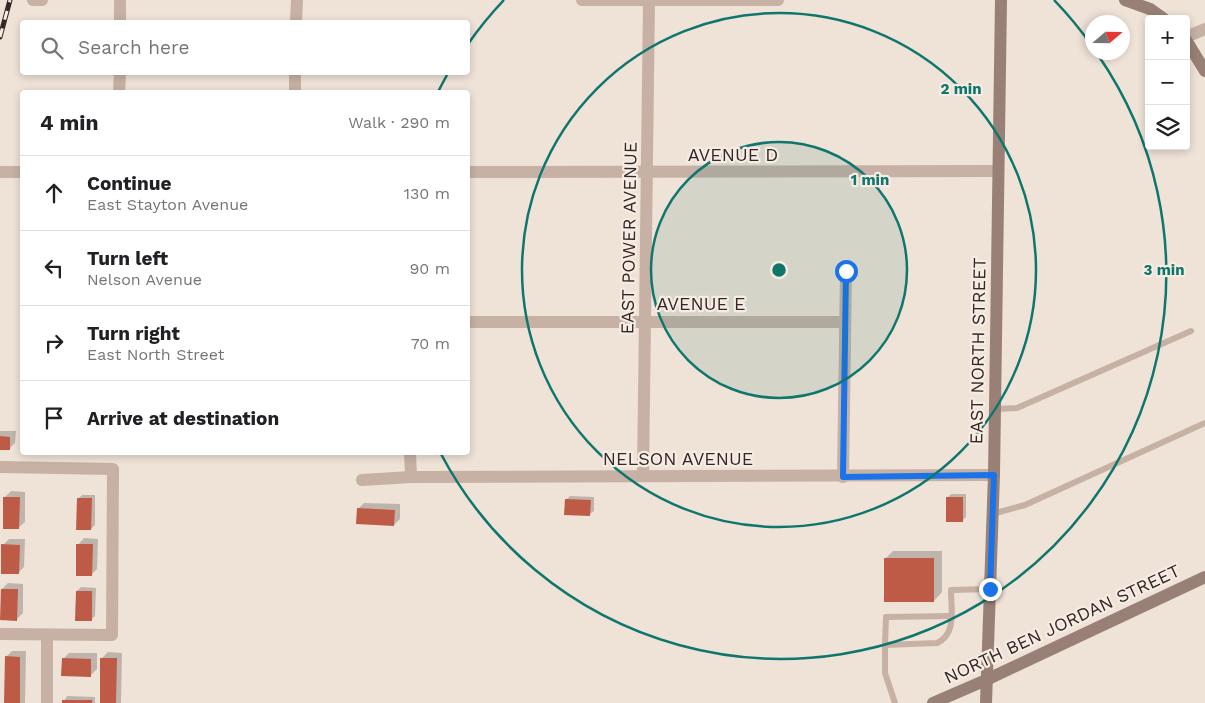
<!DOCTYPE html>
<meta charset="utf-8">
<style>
:root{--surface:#fff;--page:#f2f2f2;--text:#202124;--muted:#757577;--line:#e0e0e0}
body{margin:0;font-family:"Work Sans",sans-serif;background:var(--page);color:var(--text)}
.controls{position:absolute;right:15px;top:15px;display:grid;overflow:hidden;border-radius:5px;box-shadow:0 2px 8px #0003}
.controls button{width:45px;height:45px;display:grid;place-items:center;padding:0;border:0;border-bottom:1px solid var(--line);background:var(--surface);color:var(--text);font:25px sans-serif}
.compass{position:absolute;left:1085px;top:15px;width:45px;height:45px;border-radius:50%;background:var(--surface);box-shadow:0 2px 8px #0003;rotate:70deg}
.stop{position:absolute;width:15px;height:15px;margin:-11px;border:4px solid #1a73e8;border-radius:50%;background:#fff}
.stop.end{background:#1a73e8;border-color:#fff;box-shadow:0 1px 5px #0008}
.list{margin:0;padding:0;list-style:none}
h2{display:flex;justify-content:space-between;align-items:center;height:65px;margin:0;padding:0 20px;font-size:21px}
h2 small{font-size:16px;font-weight:400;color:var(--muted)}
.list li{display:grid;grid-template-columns:32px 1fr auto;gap:15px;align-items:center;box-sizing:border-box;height:75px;padding:0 20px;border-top:1px solid var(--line)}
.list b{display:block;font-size:19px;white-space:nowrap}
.list p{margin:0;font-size:16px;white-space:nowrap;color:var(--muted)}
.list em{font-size:16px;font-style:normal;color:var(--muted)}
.icon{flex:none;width:28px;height:28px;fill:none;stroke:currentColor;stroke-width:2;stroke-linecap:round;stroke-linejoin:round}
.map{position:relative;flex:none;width:1205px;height:703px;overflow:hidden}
.search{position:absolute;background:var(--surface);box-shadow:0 2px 8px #0003;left:20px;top:20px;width:450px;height:55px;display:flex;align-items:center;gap:12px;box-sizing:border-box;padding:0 18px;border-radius:5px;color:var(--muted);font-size:19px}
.panel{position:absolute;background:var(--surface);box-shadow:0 2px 8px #0003;left:20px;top:90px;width:450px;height:365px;border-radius:5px}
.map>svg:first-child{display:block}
.shadow{fill:#0003}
.building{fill:#be5b46}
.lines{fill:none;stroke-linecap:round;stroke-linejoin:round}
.lane{stroke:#c6b1a4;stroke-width:6}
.street{stroke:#c6b1a4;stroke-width:12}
.secondary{stroke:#998076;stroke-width:12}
.rail-casing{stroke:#322825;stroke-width:5}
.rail{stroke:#f7ece3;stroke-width:3;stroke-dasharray:9;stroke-linecap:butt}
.route{stroke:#1a73e8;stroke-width:6}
.ring{fill:none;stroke:#0f766e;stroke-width:2.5}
.labels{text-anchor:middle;stroke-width:4.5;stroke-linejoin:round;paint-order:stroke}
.street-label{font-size:18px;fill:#322825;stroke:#f7ece3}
.centre{fill:#0f766e;stroke:#f7ece3;stroke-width:2.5}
.ring-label{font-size:15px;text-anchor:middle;font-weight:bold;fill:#0f766e;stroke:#f7ece3;stroke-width:4.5;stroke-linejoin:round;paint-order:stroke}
</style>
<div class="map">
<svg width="1205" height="703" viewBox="0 0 1205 703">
<rect width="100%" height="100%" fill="#efe2d7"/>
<g class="shadow">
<path d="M0,431H16L15,443L9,449L0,448Z"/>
<path d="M11,491L25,492V522L18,528L5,497Z"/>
<path d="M951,494H966V517L962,521L947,498Z"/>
<path d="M82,495H95V525L91,529L78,499Z"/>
<path d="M570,496L594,497V511L590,514L566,500Z"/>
<path d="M364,503L400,504V519L394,525L358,509Z"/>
<path d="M84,538L98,539L97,569L91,575L78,545Z"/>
<path d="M9,539H25L24,567L18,573L3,545Z"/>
<path d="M893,551H942V592L934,601L885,559Z"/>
<path d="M8,583L23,584V613L17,619L2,589Z"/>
<path d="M81,587L96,588L95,616L91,620L77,591Z"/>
<path d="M12,651H26L25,703H5L6,657Z"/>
<path d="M108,652L122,653L121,703H101L102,658Z"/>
<path d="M69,653H97V669L91,675L63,659Z"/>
<path d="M67,696L95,697V703H63Z"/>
</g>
<g class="building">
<path d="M0,436L10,437V450H0Z"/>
<path d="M3,497H20L19,529H3Z"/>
<rect x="946" y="497" width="17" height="25"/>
<path d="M77,498H92L91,530H76Z"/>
<path d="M565,499L591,500L590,516L564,515Z"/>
<path d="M357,508L395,510L394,526L356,524Z"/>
<path d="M1,544L20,545L19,574H1Z"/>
<path d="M76,544H93L92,576H76Z"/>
<rect x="884" y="558" width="50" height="44"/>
<path d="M1,589H18L17,621L0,620Z"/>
<path d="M76,591H92V621H75Z"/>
<path d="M5,656L20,657V703H4Z"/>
<path d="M62,658L91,659V677L61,676Z"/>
<path d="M100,658H117L116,703H100Z"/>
<rect x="62" y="700" width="30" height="3"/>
</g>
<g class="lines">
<g class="lane">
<path d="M995,409L1017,408L1191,331"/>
<path d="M992,514L1025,505L1205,423"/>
<path d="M885,645L886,617L951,616"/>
<path d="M895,703L885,673V645L937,643C957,634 951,609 951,590L990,589"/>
</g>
<g class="street">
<path d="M33,0H42"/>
<path d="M582,0H778"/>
<path d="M120,22V0"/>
<path d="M296,22L297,0"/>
<path d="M1186,37L1205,29"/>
<path d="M119,92L120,72"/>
<path d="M295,92V72"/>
<path d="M0,172H22"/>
<path d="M468,172L998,171"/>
<path d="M468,322H845"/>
<path d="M410,452L411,477"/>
<path d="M0,467L113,469L112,635L0,634"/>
<path d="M643,476L649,0"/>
<path d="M843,477L846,271"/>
<path d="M362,480L411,477L994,475"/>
<path d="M47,703V635"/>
</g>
<g class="secondary">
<path d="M1125,0L1150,9L1164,19"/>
<path d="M1186,40L1205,71"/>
<path d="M933,703L986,680L1205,577"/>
<path d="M986,703L994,475L1001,0"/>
</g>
<defs>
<path id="rail" d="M0,37L10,0"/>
</defs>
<use href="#rail" class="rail-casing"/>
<use href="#rail" class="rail"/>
</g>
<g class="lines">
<path class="route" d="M846,271L843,477L994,475L990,589"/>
</g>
<circle cx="779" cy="270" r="128" fill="#0f766e" fill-opacity=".12"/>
<g class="ring">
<circle cx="779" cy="270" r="128"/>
<circle cx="779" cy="270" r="257"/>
<path d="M438 92A385 385 0 0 1 447 75M468 44A385 385 0 0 1 504 0M1054 0A385 385 0 0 1 1092 46M1098 55A385 385 0 1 1 441 454"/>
</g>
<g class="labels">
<g class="street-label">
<text x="733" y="161">AVENUE D</text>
<text transform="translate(629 238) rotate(-89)" y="6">EAST POWER AVENUE</text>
<text x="701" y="310">AVENUE E</text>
<text transform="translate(978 351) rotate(-89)" y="6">EAST NORTH STREET</text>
<text x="678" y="465">NELSON AVENUE</text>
<text transform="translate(1062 624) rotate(-25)" y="6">NORTH BEN JORDAN STREET</text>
</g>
</g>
<circle cx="779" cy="270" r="8" class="centre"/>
<g class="ring-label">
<text x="961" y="94">2 min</text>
<text x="870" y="185">1 min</text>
<text x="1164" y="275">3 min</text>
</g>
</svg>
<div class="controls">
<button>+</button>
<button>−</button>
<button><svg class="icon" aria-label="layers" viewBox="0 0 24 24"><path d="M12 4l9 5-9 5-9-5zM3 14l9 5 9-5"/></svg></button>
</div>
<svg class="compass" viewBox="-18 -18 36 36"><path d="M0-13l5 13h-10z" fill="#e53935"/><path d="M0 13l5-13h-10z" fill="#757577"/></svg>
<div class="stop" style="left:846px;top:271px"></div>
<div class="stop end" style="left:990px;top:589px"></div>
<div class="search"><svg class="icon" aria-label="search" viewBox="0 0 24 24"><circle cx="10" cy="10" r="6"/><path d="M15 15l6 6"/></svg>Search here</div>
<section class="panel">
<h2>4 min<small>Walk · 290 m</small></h2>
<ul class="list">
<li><svg class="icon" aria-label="ahead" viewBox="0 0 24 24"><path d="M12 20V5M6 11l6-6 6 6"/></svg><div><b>Continue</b><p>East Stayton Avenue</p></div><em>130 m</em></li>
<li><svg class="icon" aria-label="left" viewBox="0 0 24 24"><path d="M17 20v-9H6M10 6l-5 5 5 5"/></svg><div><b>Turn left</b><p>Nelson Avenue</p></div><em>90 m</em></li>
<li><svg class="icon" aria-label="right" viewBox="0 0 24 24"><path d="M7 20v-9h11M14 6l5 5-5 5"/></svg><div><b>Turn right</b><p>East North Street</p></div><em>70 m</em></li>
<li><svg class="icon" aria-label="arrive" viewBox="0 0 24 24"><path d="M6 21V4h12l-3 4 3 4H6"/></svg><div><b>Arrive at destination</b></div></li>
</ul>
</section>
</div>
